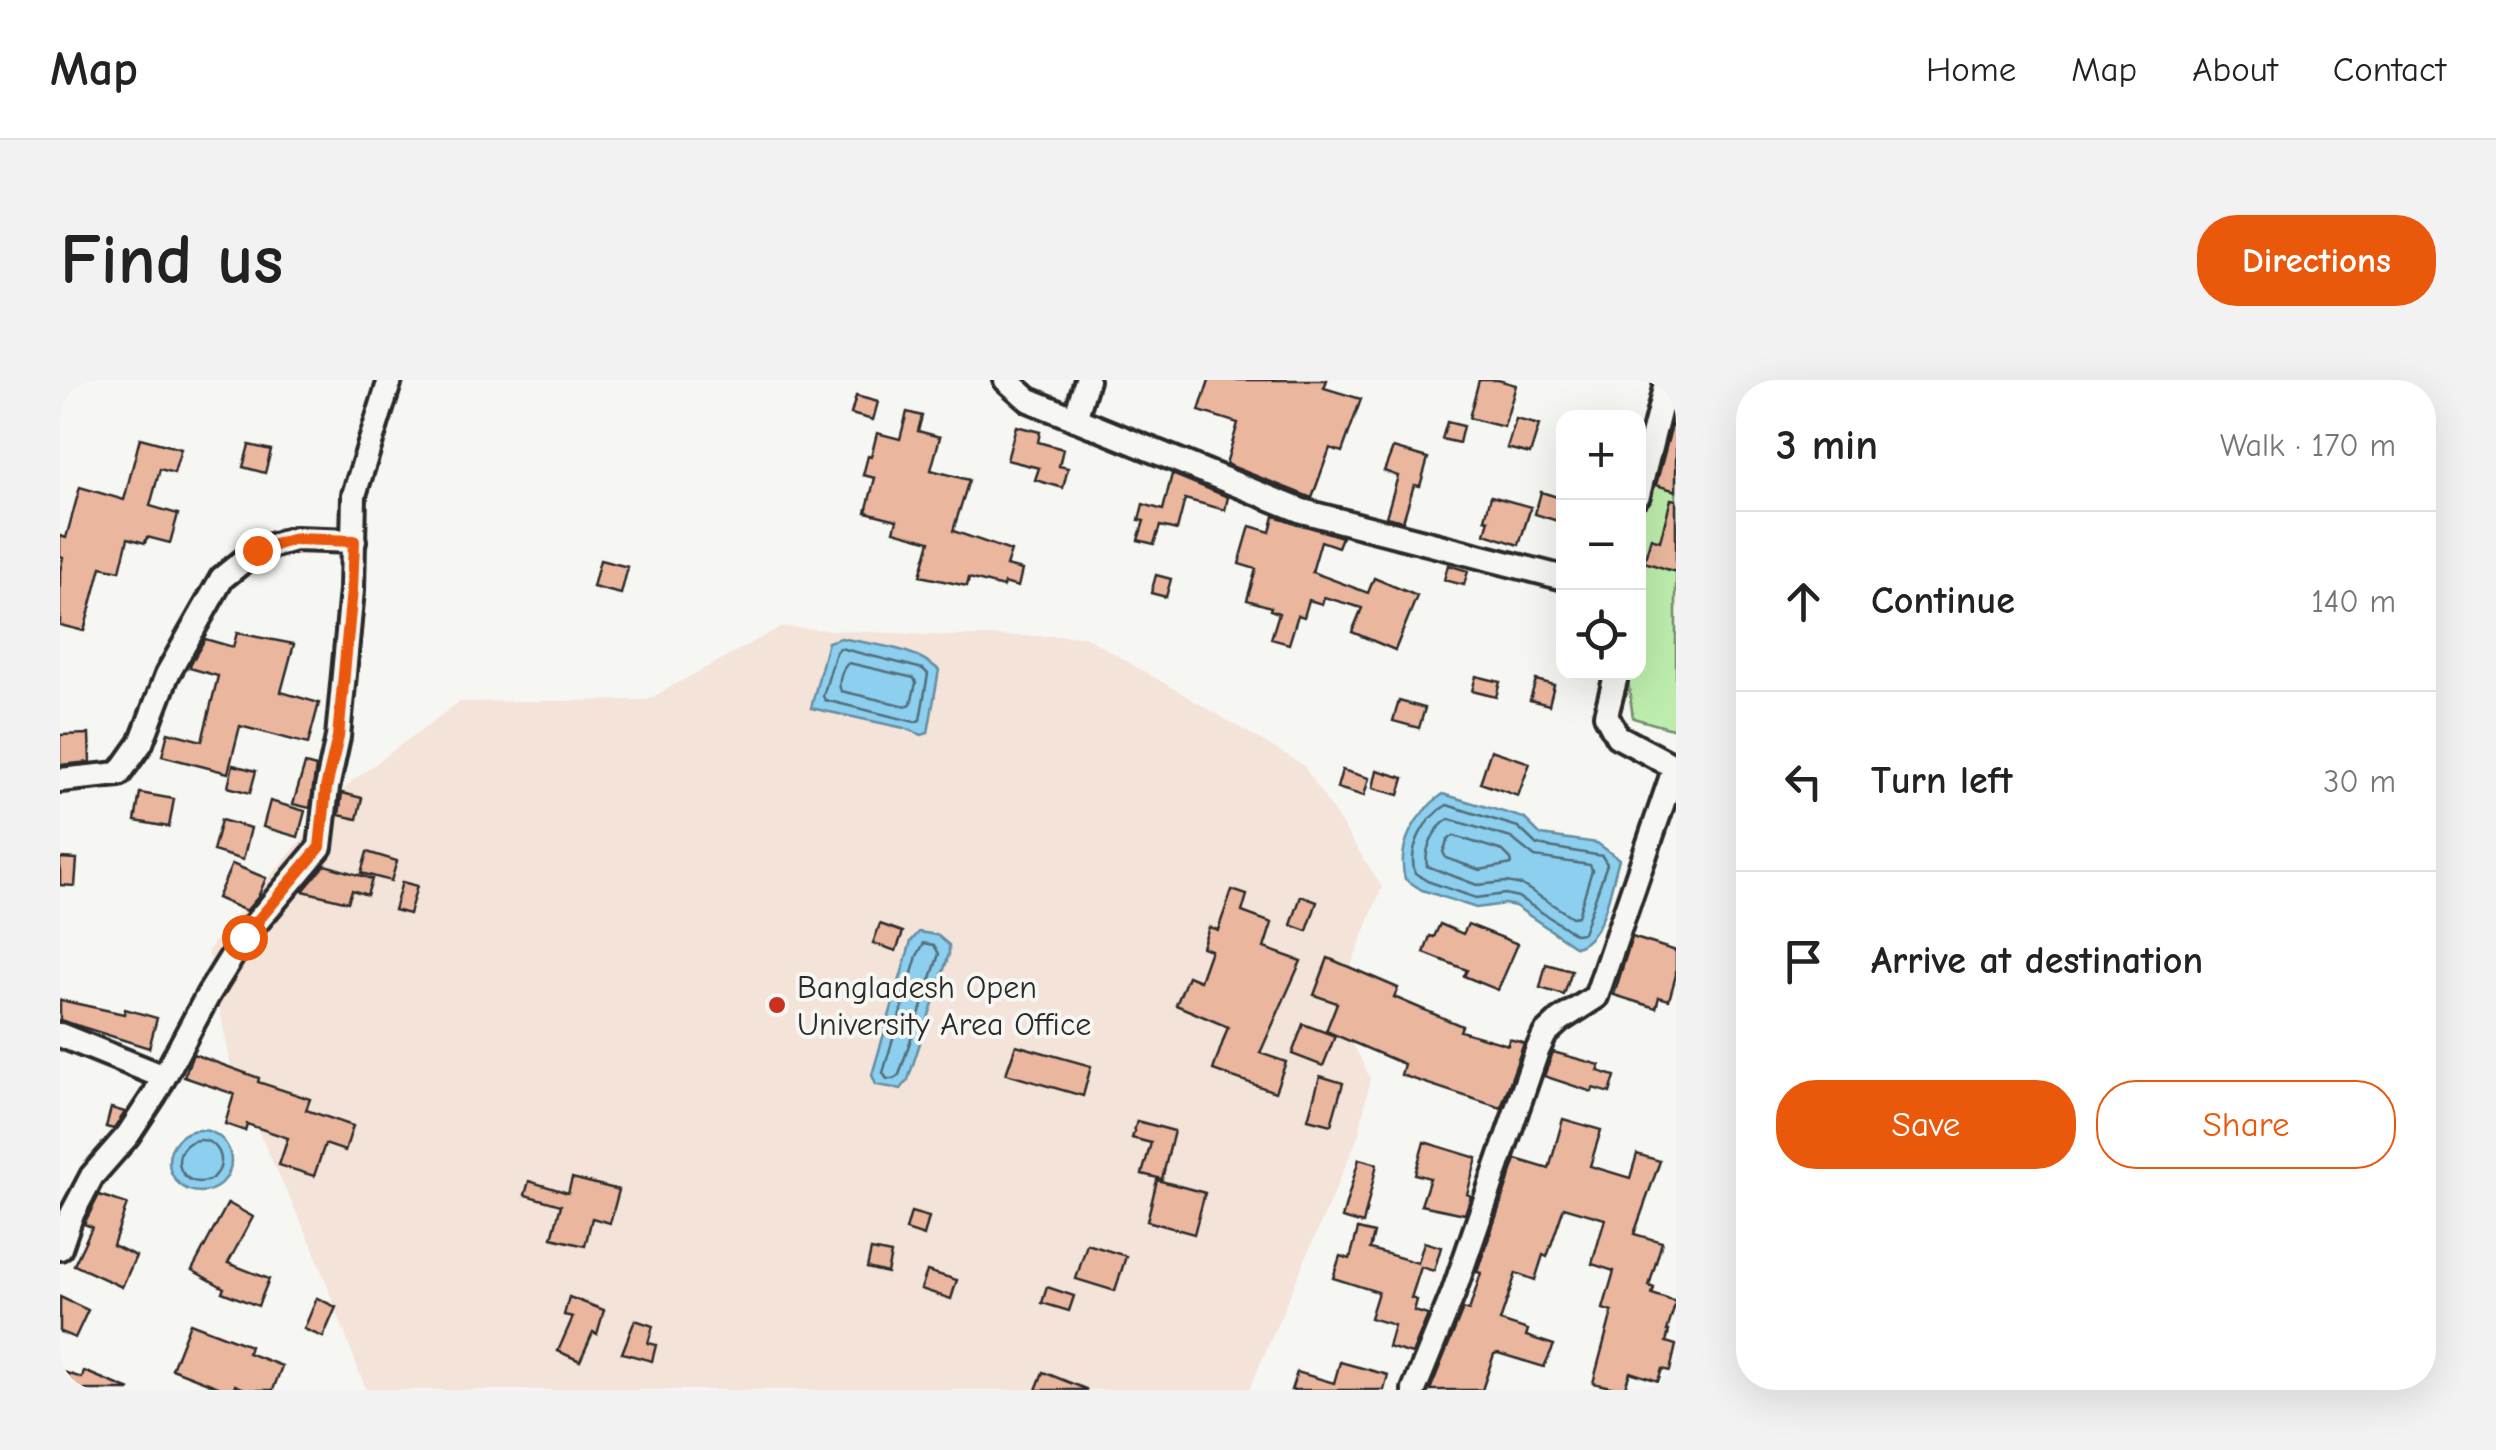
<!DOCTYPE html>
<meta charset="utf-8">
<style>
:root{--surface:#fff;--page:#f2f2f2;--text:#222;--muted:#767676;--line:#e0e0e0;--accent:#ea580c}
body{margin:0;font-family:"Comic Neue",sans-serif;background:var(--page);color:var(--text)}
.controls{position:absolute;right:30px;top:30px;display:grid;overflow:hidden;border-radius:20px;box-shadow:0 10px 40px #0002}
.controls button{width:90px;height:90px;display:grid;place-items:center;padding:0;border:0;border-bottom:2px solid var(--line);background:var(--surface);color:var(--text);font:50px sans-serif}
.stop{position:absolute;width:30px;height:30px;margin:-22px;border:8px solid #ea580c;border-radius:50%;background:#fff}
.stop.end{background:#ea580c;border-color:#fff;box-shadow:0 2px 10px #0008}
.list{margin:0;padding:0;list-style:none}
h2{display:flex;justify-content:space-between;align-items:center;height:130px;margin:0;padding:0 40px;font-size:42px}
h2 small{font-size:32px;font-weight:400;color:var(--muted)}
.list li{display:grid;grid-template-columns:65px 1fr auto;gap:30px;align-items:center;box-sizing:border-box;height:180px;padding:0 40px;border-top:2px solid var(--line)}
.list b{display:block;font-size:38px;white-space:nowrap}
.list em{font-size:32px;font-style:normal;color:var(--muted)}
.actions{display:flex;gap:20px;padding:30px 40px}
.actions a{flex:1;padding:22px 0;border:2px solid var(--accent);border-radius:40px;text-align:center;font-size:35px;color:var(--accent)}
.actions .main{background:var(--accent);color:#fff}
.icon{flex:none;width:55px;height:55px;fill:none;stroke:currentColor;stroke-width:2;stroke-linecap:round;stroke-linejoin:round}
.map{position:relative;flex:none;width:1616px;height:1010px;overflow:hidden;border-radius:40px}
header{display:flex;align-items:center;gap:60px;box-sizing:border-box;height:140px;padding:0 50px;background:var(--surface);border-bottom:2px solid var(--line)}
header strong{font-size:48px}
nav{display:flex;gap:55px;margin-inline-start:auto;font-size:35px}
.intro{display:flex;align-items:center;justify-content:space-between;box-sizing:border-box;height:240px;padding:0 60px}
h1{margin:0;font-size:70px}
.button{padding:25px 45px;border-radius:40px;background:var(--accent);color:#fff;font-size:35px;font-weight:700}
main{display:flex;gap:60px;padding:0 60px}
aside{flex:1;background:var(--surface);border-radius:40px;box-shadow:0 10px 40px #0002}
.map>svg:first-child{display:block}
.built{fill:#f3e3d9}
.green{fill:#bdedac;stroke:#748c6c;stroke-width:2.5}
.water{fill:#8ccfee;stroke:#658da0;stroke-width:2.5}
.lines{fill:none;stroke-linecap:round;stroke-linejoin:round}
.shore{stroke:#526d79;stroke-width:2.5}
.building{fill:#ebb69e;stroke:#2b2b2b;stroke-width:2.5}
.minor-casing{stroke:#2b2b2b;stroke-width:30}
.minor{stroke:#f6f6f2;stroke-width:22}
.route{stroke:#ea580c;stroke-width:12}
.poi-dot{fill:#c8321e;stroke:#f6f6f2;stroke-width:4}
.labels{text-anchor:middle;stroke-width:8;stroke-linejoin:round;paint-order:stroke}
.poi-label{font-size:32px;fill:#2b2b2b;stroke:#f6f6f2;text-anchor:start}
</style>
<header>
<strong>Map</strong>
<nav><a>Home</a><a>Map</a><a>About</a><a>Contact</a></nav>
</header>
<div class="intro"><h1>Find us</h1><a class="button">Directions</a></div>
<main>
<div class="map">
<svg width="1616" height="1010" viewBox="0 0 1616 1010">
<rect width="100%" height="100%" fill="#f6f6f2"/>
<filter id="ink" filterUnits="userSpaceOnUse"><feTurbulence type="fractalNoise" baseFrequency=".01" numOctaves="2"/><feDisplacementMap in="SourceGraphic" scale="20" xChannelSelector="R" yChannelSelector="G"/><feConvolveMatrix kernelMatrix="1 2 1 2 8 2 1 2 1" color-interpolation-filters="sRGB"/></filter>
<g filter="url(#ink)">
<path class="built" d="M721,247L885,256H1024L1243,385L1322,507L1269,641L1290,658L1310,698L1299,754L1189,1010H306L252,865L174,700L148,570L291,402L399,322L587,320Z"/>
<path class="green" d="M1609,21L1616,22V350L1573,338L1567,293L1578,292L1579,126Z"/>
<g class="water">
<path d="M781,258C814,265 854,267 879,290L868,353L862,355L844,348L751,328L768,262Z"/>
<path d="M1383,414L1464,438L1481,455L1537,463L1559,479C1550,507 1546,556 1516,567L1455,526L1445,524L1416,528L1362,510L1345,499C1336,465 1356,433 1383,414Z"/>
<path d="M859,552L877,555L889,565V574L848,700L841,709L816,705L812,695L851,561Z"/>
<circle cx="140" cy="781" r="31"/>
</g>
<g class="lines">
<g class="shore">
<path d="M780,268L863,289L868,294L860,340L855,342L765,320L763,316L776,272Z"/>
<path d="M789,283L854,298L856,303L851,324L846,326L781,311C777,304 782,287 789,283Z"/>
<path d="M1387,425L1458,447L1477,465L1542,476L1547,484L1523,553L1515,554L1458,517L1445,514L1416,518L1367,501L1355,493C1347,468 1365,437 1387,425Z"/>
<path d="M1389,439L1451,458L1475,477L1530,485L1532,490L1518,536L1512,537L1462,505L1446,502L1417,505L1367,486C1364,469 1374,448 1389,439Z"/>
<path d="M1394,456L1443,471L1451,479L1452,484L1420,490L1386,478L1383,472L1388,459Z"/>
<path d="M864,563L874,565L879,574L839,695L834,699H827L823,693L857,576Z"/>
<circle cx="140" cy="781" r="21"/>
</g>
</g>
<g class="building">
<path d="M1149,0H1267L1264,8L1301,19L1282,72L1270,68L1252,118L1166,84L1178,43L1139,31Z"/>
<path d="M1419,0H1438L1456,5L1444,47L1409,38Z"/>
<path d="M796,16L818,22L813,40L791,34Z"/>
<path d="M847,32L862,36L858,51L880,57L871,90L909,100L893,151L951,171L946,186L962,190L958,207L944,203L943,207L909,198L907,206L860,196L870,161L834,151L837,140L806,132L815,98L803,95L808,76L811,77L817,53L840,59Z"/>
<path d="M1456,39L1479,45L1470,74L1447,68Z"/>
<path d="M1387,42L1403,46L1399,63L1382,59Z"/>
<path d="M1612,45L1616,46V111L1596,105Z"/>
<path d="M956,46L980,52L978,62L1003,69L999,86L1008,88L1003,108L975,100L979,88L947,80Z"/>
<path d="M80,58L121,69L114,93L100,89L90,126L118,134L110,163L87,157L85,163L68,158L60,191L41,187L24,251L0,245V191L3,177L0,176V156L6,158L20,107L64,120Z"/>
<path d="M189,65L211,70L205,93L183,87Z"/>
<path d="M1333,68L1368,78L1360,106L1354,105L1343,141L1326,137L1338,96L1324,91Z"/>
<path d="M1112,94L1168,117L1165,130L1125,119L1117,150L1100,146L1094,164L1078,160L1084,141L1079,140L1083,124L1103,130Z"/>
<path d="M1481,112L1504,119V143L1475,134Z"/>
<path d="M1431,116L1471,127L1459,165L1425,154L1429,140L1425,139Z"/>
<path d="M1611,119L1616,120V192L1584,182L1591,158L1600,161Z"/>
<path d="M1214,136L1282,157L1278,167L1261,161L1252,192L1308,213L1314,198L1357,216L1335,270L1292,252L1302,228L1264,217L1262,224L1249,220L1244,237L1238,235L1229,264L1211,259L1219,233L1210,230L1211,227L1187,220L1196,189L1179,184L1190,146L1210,152Z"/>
<path d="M540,180L568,187L561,214L533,207Z"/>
<path d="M1388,185L1408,191L1404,205L1384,200Z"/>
<path d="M1096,195L1111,199L1106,217L1091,213Z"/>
<path d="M177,253L234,264L221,312L259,323L248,364L180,346L168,393L102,376L108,352L142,361L158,296L130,288L131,283L145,259L173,267Z"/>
<path d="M1416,296L1440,302L1436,317L1412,311Z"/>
<path d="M1476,300L1494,305L1489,325L1470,320Z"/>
<path d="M1339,321L1365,328L1359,348L1333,341Z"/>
<path d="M29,354L30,382L0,385V355Z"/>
<path d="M1431,370L1470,383L1458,416L1420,403Z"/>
<path d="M245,384L256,387L250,428L233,424Z"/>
<path d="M173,385L196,391L190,413L168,407Z"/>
<path d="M1282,390L1309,398L1304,416L1277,408Z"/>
<path d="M1317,390L1344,398L1339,415L1313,408Z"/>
<path d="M80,413L114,419L109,447L75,441Z"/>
<path d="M282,413L302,418L297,439L279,435Z"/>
<path d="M210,421L245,431L238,457L203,447Z"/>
<path d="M161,440L191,448L183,480L153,471Z"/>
<path d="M307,472L337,481L331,501L301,493Z"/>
<path d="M0,478L17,479L15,506L0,505Z"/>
<path d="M172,484L206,498L198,517L186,531L157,518Z"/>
<path d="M265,485L312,499L307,515L292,510L288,522L243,511Z"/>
<path d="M342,502L357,506L349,534L334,530Z"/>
<path d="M1172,510L1187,515L1182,532L1212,543L1204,568L1241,581L1200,673L1226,682L1215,712L1153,690L1168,647L1116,625L1128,596L1140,601L1151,570L1142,567L1149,547L1158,550Z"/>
<path d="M1241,516L1257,522L1247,551L1231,545Z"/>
<path d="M820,544L843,552L836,571L813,563Z"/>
<path d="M1380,544L1403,554L1408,544L1458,564L1438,610L1404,596L1407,590L1364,573L1370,556L1374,557Z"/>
<path d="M1572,557L1616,571V595L1609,620L1599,617L1596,628L1554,615Z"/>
<path d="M1268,578L1338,608L1334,617L1402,646L1400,651L1448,665L1449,659L1464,663L1441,728L1341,695L1344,684L1266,651L1277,623L1254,615Z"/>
<path d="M1486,584L1512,591L1504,615L1480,608Z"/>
<path d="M0,620L64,634L65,629L97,638L89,668L0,640Z"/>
<path d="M1243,644L1275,656L1263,686L1232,674Z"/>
<path d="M956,665L1031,686L1023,716L946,694Z"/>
<path d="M1493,672L1540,685L1538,691L1555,696L1550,713L1533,708L1532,712L1484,696Z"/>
<path d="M133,674L199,698L198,702L250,719L246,730L293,746L285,771L265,764L254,796L219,785L228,758L187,744L185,751L165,744L174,714L124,697Z"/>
<path d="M1260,696L1283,703L1271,745L1248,739Z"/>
<path d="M51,728L65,732L54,749L46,747Z"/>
<path d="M1503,739L1541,750L1530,786L1570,798L1577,774L1600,781L1574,854L1602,862L1589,906L1594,908L1592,914L1616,922L1607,951H1609L1606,962L1616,965L1610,991L1602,989L1598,1001L1570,992L1564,1010L1533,1003L1552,932L1543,929L1554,891L1532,884L1545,839L1504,827L1487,877L1483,875L1475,900L1456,893L1440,941L1468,950L1466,956L1494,965L1484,987L1438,973L1434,974L1422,1010H1370L1403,929L1409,931L1421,893L1417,892L1456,779L1489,789Z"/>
<path d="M1077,741L1114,751L1102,799L1082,794L1091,763L1072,758Z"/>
<path d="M1364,762L1417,778L1407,814L1411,816L1405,834L1361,825L1370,798L1355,794Z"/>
<path d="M1299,779L1317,784L1303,844L1282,838Z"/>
<path d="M512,798L559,810L550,843L532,838L525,866L492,858L501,825L465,815L469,801L508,813Z"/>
<path d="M1097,800L1145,813L1134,854L1087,841Z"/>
<path d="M39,815L67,824L53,865L76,876L62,907L14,885L32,847L24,844Z"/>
<path d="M168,823L193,837L168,883L209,899L198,926L162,912L164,908L132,890Z"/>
<path d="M851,832L869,837L864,856L846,850Z"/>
<path d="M1298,849L1314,853L1310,869L1358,883L1364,862L1381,867L1374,891L1361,887L1351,918L1357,920L1354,931L1368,935L1352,974L1328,967L1334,945L1310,938L1318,912L1273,898L1280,876L1290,879Z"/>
<path d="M1027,864L1066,876L1055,911L1016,899Z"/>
<path d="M811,870L831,874L827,893L807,888Z"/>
<path d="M867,891L897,900L891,919L861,909Z"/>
<path d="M987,907L1014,916L1009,931L982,923Z"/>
<path d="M0,917L28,930L15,958L0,952Z"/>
<path d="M509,917L544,930L537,954L533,952L520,981L498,971L513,937L504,935Z"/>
<path d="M257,918L276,927L263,957L244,949Z"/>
<path d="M575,940L593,946L588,963L596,965L592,981L562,973Z"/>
<path d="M130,943L190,966L188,973L222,986L213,1010H187L175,1005L174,1010H166L112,989Z"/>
<path d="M1280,982L1328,995L1324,1010H1231L1237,992L1274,1003Z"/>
<path d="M0,991L22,998L24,991L70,1010H0Z"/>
<path d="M983,992L1026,1009V1010H976Z"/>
</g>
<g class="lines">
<defs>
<g id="minor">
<path d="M946,0L969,20L1242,131L1504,198"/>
<path d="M1015,39L1027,0"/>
<path d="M1578,115L1607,0"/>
<path d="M0,400L59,394L81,363L107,295L162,198L197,170L235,159L294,161"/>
<path d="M0,655L104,697"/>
<path d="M0,868L11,836L32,796L68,755L95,714L148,615L184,557L260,467L267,408L278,357L292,210L294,115L330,0"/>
<path d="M1354,1010L1393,914L1477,671L1485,654L1500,640L1536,617L1615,387L1557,356L1546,335L1557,292"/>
</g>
</defs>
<use href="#minor" class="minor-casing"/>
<use href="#minor" class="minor"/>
</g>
</g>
<g class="lines" filter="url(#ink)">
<path class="route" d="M184,557L260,467L266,408L278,357L292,210L294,161L235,159L197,170"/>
</g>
<circle class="poi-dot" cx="717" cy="625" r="10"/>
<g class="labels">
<g class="poi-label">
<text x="737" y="618">Bangladesh Open<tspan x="737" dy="37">University Area Office</tspan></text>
</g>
</g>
</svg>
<div class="controls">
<button>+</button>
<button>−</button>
<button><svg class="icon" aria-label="locate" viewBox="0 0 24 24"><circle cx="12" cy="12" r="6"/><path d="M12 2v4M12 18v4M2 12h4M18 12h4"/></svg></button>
</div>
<div class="stop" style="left:184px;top:557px"></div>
<div class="stop end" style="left:197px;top:170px"></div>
</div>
<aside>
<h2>3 min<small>Walk · 170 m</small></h2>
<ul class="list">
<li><svg class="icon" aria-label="ahead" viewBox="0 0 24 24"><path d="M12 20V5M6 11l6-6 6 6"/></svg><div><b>Continue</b></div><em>140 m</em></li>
<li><svg class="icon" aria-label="left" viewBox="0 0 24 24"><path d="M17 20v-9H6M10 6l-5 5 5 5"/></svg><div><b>Turn left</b></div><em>30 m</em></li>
<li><svg class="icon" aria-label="arrive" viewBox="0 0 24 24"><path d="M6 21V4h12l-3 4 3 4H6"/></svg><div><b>Arrive at destination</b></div></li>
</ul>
<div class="actions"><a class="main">Save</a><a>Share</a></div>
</aside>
</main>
